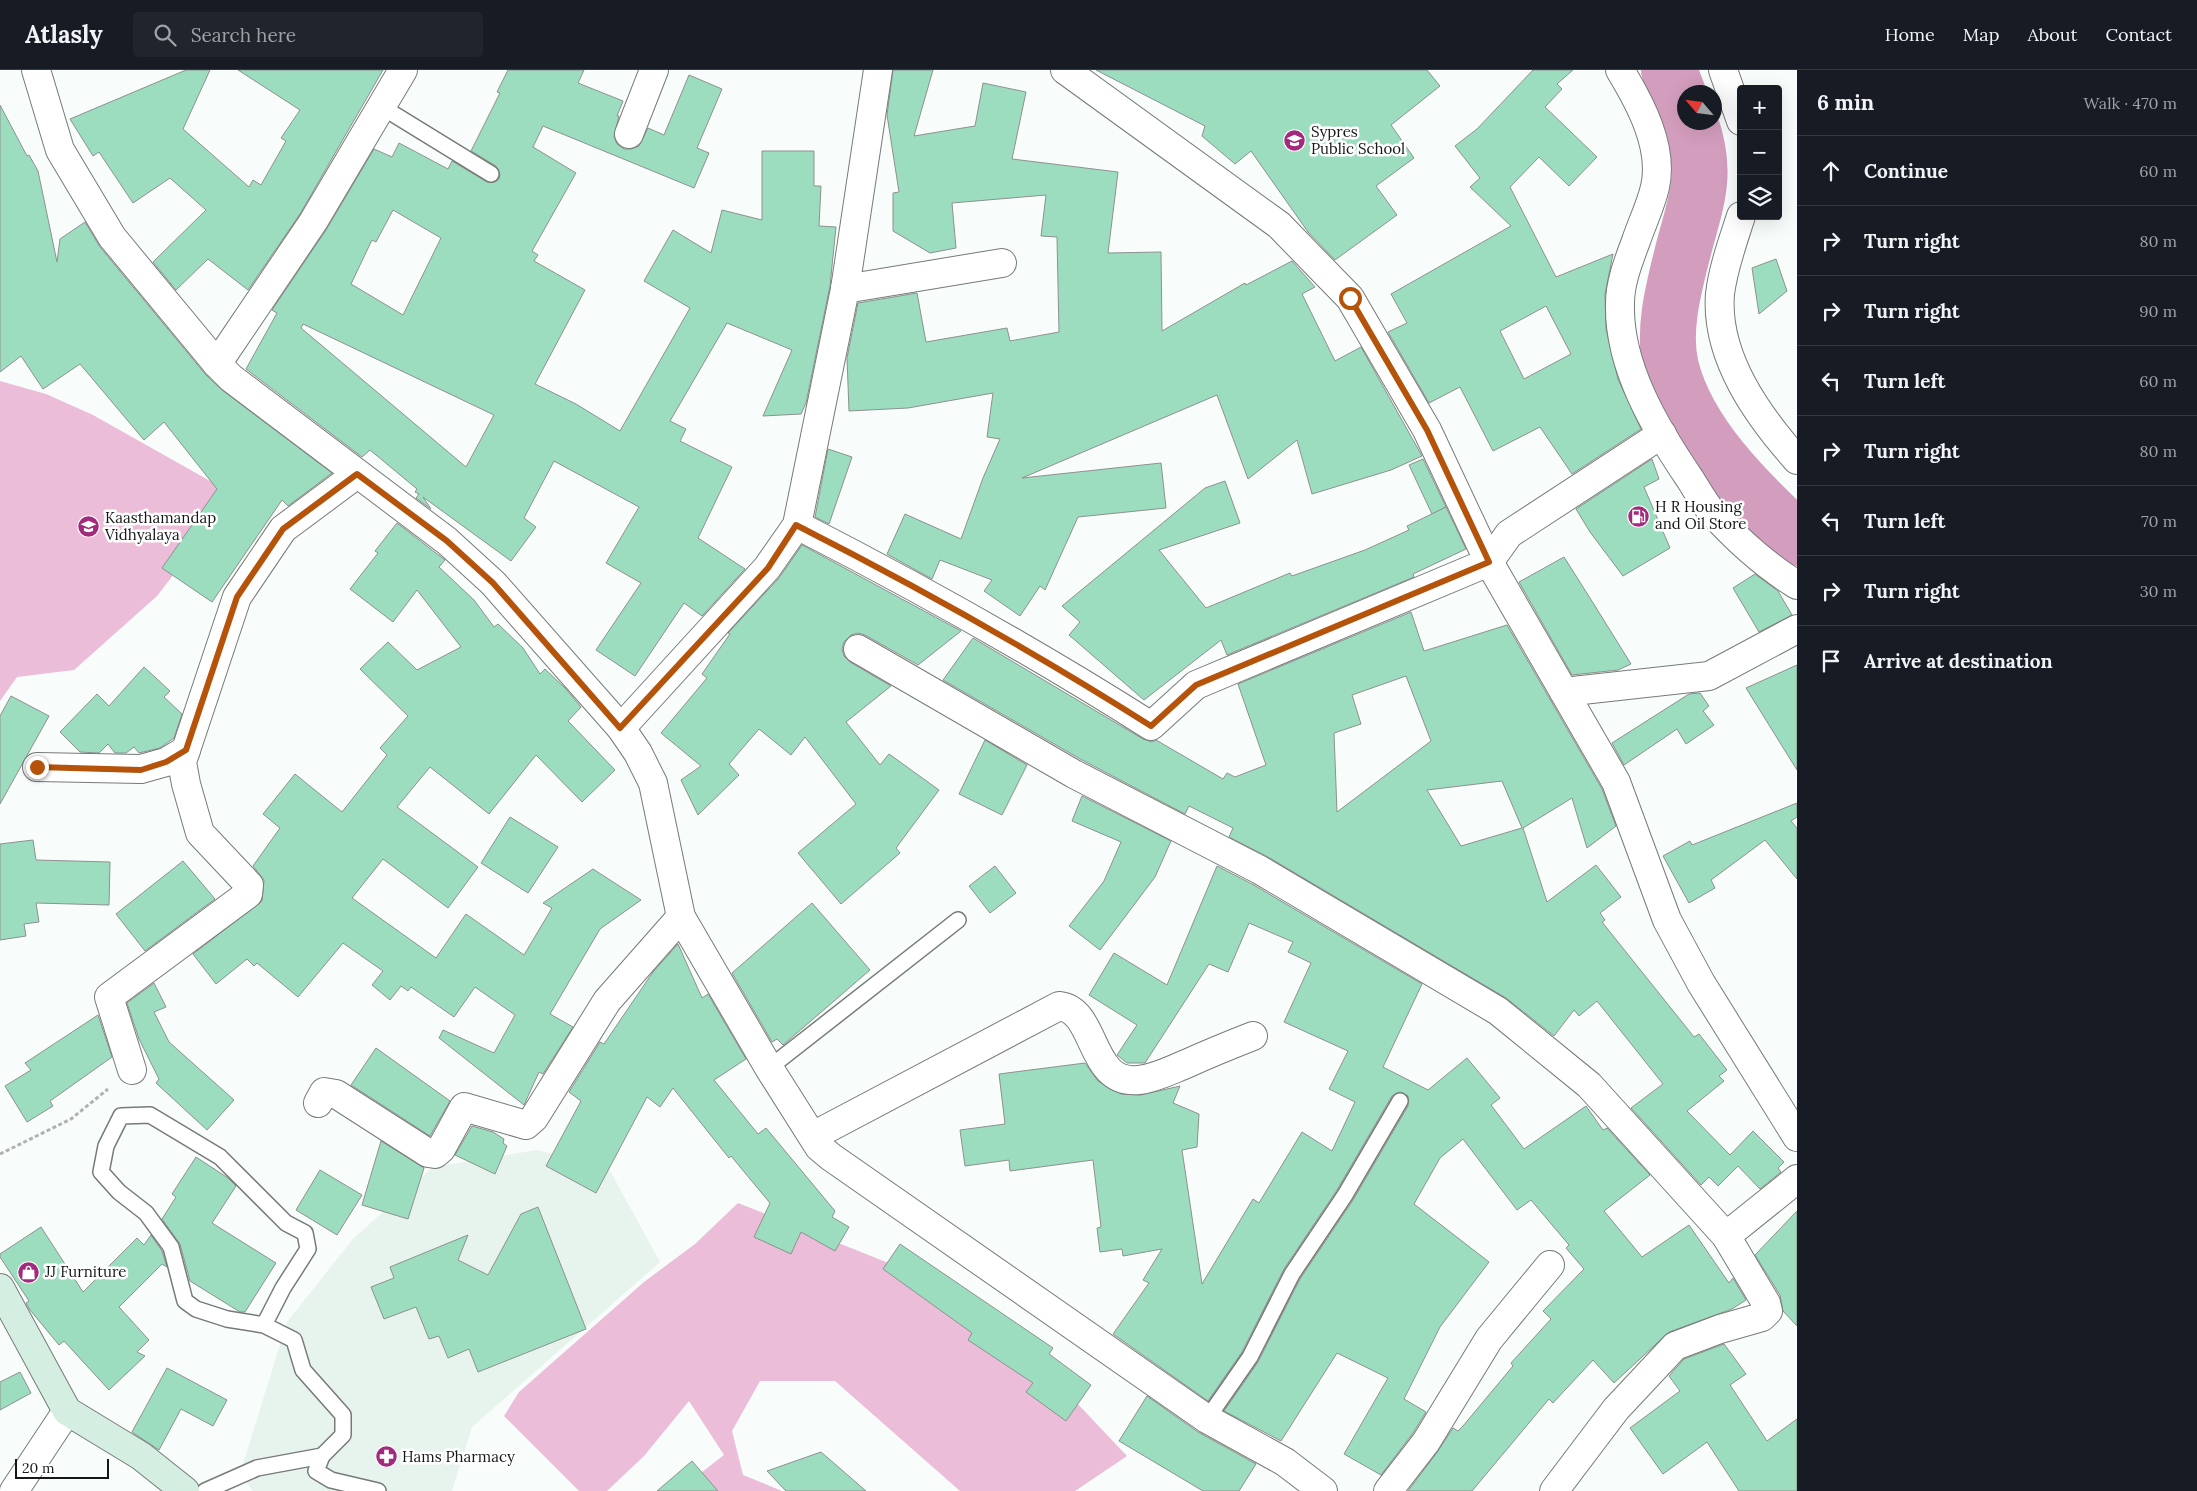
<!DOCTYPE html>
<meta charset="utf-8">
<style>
:root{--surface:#171b24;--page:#20242c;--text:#f1f3f6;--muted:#9ea1a6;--line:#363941}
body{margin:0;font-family:Lora,serif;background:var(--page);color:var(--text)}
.controls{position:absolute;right:15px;top:15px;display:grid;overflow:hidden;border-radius:5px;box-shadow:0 5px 20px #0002}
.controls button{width:45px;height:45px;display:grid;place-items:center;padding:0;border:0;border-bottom:1px solid var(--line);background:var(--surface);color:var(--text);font:25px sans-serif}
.compass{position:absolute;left:1677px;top:15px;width:45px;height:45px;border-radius:50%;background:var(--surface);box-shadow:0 5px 20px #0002;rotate:298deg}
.scale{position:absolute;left:15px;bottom:12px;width:94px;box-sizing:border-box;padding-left:5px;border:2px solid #151716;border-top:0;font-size:14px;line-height:18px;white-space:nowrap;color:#151716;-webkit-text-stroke:4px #fff;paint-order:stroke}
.stop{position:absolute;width:15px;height:15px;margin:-11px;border:4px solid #b45309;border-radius:50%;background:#fff}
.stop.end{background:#b45309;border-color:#fff;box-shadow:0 1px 5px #0008}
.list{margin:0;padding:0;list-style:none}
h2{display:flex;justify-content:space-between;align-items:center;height:65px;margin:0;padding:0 20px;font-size:21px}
h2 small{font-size:16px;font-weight:400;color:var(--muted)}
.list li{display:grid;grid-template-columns:32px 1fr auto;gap:15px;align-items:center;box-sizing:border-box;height:70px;padding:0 20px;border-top:1px solid var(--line)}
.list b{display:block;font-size:19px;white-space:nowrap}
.list em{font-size:16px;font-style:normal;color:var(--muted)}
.icon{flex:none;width:28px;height:28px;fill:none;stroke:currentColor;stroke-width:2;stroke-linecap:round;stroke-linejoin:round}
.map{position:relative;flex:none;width:1797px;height:1421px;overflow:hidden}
header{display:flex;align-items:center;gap:30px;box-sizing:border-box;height:70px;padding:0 25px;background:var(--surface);border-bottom:1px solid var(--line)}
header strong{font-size:24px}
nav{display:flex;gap:28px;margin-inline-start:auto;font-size:18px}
.search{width:350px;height:45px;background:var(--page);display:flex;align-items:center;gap:12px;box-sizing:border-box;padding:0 18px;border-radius:5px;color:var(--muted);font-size:19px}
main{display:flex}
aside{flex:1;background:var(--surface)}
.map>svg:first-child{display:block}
.built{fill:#e7f3ed}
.green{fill:#ebbdd8}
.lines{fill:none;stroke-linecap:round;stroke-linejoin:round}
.river{stroke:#d39dbd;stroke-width:56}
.building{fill:#9dddbf;stroke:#8d918f;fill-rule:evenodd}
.service-casing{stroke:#767a78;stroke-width:18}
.minor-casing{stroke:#767a78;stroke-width:30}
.tertiary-casing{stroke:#767a78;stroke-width:30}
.secondary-casing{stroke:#767a78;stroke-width:30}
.path{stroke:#afb2b1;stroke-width:3;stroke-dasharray:4 2.5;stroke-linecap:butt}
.service{stroke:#fff;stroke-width:15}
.minor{stroke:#fff;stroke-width:28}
.tertiary{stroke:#fff;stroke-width:28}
.secondary{stroke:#d4eee2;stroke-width:28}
.route{stroke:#b45309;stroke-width:6}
.labels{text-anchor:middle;stroke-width:5;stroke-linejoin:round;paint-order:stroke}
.poi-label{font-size:15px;fill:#151716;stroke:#fff;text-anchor:start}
</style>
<header>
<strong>Atlasly</strong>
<div class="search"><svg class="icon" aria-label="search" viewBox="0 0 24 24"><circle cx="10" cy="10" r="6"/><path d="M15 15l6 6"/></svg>Search here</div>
<nav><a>Home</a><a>Map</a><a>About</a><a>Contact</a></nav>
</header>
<main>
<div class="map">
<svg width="1797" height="1421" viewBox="0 0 1797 1421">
<rect width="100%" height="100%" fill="#f8fcfa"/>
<path class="built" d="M537,1080L609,1099L660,1192L472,1357L452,1421H253L240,1404L287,1252L353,1169L433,1097Z"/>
<g class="green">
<path d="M0,311L46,324L93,345L235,425L157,526L74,600L17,607L0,631Z"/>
<path d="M738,1133L901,1198L1075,1331L1127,1386L1075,1421H960L835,1311H760L732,1361L743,1405L782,1421H689L684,1416L724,1385L689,1331L644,1386L607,1421H579L504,1346L519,1322L644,1212L695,1174Z"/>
</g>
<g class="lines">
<g class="river">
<path d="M1669,0L1684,39"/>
<path d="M1690,52C1709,104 1696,131 1683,181C1674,217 1662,260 1671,297C1687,363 1748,423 1797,468"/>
</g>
</g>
<g class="building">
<path d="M186,0H210L183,59L249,117L253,110L261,115L286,71L281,68L300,40L238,0H383L300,144L248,220L208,189L176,220L153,192L206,140L170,108L133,133L99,82L93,86L70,49Z"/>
<path d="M508,0H584L578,13L623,31L617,46H619L614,67L617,74L624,79H631L639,76L648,58L664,65L689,5L722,19L697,78L709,83L694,118L543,56L533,77L576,103L532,181L538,185L534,191L585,220L535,314L576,334L620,361L690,238L644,211L673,160L711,183L722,140L762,150V81H814V116H821L819,156L836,157L830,216L806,333L801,344L763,346L792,280L727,253L670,351L686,359L680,371L732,397L698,468L745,499L702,546L684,533L635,606L596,580L641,513L606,493L639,437L554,391L524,448L536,457L511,491L423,427L431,439L416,428L419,424L415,422L417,419L370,380L362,387L246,299L277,243L272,240L326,160L374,79L392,87L399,73L448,99L452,91L487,112H495L499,109L500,104L496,96L471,81L500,23L497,22ZM393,140L441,168L403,245L351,214L372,170L376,172ZM303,254L494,345L466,397L301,258Z"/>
<path d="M893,0H933L914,66L975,56L983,13L1026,22L1012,89L1118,102L1108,183L1161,182L1162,261L1245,213L1246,215L1292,191L1315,217L1302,224L1335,291L1361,277L1422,386L1391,400L1312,424L1297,370L1248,409L1217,325L1022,408L1161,393L1166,438L1078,447L1045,520L1040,516L1020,546L984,521L992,510L940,490L932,509L887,484L905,444L961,469L983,408L1000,369L987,367L993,323L908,338L849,341L847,288L858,233L917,223L926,272L1007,258L1010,271L1059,262L1057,167L1041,166L1046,125L952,133L956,178L930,183L893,161V123L899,122L887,45Z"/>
<path d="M1096,0H1427L1440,16L1391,55L1414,88L1376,116L1397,145L1335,190L1308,162L1251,81L1235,94L1202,66L1205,56Z"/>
<path d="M1533,0H1573L1557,14L1562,19L1545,37L1597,87L1569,116L1539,87L1510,117L1556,207L1613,184L1605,224L1606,259L1618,309L1641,359L1572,404L1540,357L1493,381L1460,317L1429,333L1388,262L1407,253L1391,224L1511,156L1470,117L1480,108L1455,76L1477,59ZM1546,236L1571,284L1524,309L1500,261Z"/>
<path d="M0,35L27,86L29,85L38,101L57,192L60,169L85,152L100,177L206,305L222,320L332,403L288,436L282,430L212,532L162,498L217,419L164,352L144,370L80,294L43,319L21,286L0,302Z"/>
<path d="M1776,189L1787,221L1759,244L1752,198Z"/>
<path d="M828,379L852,387L829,454L815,447Z"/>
<path d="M1423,389L1446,437L1432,444L1409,395Z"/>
<path d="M1652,389L1659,409L1644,417L1670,478L1623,506L1590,462L1576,439Z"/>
<path d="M1225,411L1240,453L1159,480L1206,538L1290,503L1292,506L1365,480L1409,460L1407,456L1446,437L1466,479L1413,504L1414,507L1227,585L1221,570L1144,630L1069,565L1080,552L1062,536L1205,418Z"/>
<path d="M397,453L445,490L439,497L474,530L494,557L498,554L523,578L540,604L545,599L565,618L581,637L568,651L615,700L582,732L536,685L489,744L430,697L397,737L478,797L448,838L383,789L352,828L436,888L466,844L524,885L552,838L543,833L593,799L641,830L600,859L550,944L573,957L543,1004L539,1002L524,1035L439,968L443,960L494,983L515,945L475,917L454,947L411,917L408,921L401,916L390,930L372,915L383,901L343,873L298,927L257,893L254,896L247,889L216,914L193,884L262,831L264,810L253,796L280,758L263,744L295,704L342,742L387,685L380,678L408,646L360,599L388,572L417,600L461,577L417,520L393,552L350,519L378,483L375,481Z"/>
<path d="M802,475L961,561L918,595L865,565L858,563L851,565L844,572L842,579L844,586L850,592L891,616L846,652L880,695L889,684L939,720L896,778L900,783L841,834L798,783L856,734L805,667L791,685L759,659L729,694L739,705L698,745L681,710L701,696L661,663L707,608L702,604L730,564L728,563L779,508Z"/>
<path d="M1564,487L1595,536L1631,594L1618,600L1572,605L1519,512Z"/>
<path d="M1755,504L1778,521L1792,545L1759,562L1733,518Z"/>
<path d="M1411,542L1424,581L1507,555L1602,719L1616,756L1587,778L1572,728L1523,758L1547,832L1596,795L1621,827L1600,843L1605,850L1602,852L1694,967L1699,964L1727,1000L1719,1006L1724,1011L1687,1041L1730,1085L1753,1061L1784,1092L1778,1098L1781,1102L1760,1119L1738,1096L1718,1116L1709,1107L1701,1115L1631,1038L1663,1014L1597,931L1579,946L1574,940L1554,966L1506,928L1268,787L1229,767L1233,758L1189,736L1185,744L1082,690L943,610L973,568L1143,669L1152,672L1156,670L1223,709L1227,703L1235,707L1266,695L1238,614ZM1406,606L1431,671L1337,742L1334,663L1361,654L1352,625ZM1502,711L1522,758L1461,776L1427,720Z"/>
<path d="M1797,595V700L1746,618Z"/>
<path d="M144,597L170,621L164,627L182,644L174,668L160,678L139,683L134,677L126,683H115L108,674L99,683L80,682L60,662L97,624L109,636Z"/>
<path d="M1700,623L1709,636L1703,641L1714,655L1686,674L1677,659L1624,695L1612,673L1689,624Z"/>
<path d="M11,626L49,646L0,734V646Z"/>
<path d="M985,670L1027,695L1002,745L959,724Z"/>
<path d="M1082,726L1171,771L1155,807L1100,880L1069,856L1104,811L1121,772L1072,751Z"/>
<path d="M1797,733V747L1791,751L1797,758V809L1765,770L1711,810L1715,818L1689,833L1663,786L1690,771L1692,775Z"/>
<path d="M510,747L558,777L528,823L481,793Z"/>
<path d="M33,770L36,790L110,792L109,835L36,833L39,852L24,854L26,866L0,870V774Z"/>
<path d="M183,791L215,829L145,881L116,844Z"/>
<path d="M995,796L1016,823L990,843L969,816Z"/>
<path d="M1217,796L1252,814L1422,914L1383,997L1428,1020L1467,988L1500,1028L1491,1035L1524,1079L1586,1036L1603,1060L1607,1058L1650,1105L1604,1141L1642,1187L1689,1155L1729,1213L1733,1208L1746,1230L1732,1239L1669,1262L1614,1313L1593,1290L1553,1333L1549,1329L1472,1421H1408L1438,1381L1453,1358L1458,1361L1463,1356L1513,1296L1511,1293L1551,1249L1543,1241L1584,1199L1566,1178L1569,1175L1531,1130L1517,1140L1463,1069L1440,1088L1414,1134L1489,1192L1440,1257L1404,1329L1426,1342L1413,1363L1381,1405L1344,1384L1388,1308L1337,1283L1281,1371L1224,1341L1258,1292L1300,1209L1353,1130L1408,1036V1026L1400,1022L1392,1026L1337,1120L1284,1199L1242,1282L1208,1331L1113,1264L1149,1213L1143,1210L1162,1179L1123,1186L1122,1179L1100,1182L1097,1158L1101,1157L1093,1090L1010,1101L1009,1090L965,1096L960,1060L1005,1054L999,1004L1085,993L1098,1011L1121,1024L1141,1025L1180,1016L1173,1033L1199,1044L1197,1077L1182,1080L1202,1214L1253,1129L1259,1133L1302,1062L1332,1081L1355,1032L1329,1019L1348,981L1284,952L1311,893L1288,882L1293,872L1249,853L1228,902L1209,894L1145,993H1127L1117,985L1137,955L1089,925L1114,883L1167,915Z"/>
<path d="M812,833L870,900L783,975L777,969L772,972L732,903Z"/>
<path d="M678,874L702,928L708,924L746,989L714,1010L758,1064L766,1058L835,1141L832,1147L849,1157L835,1181L801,1162L791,1184L754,1167L770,1133L731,1086L729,1088L673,1018L660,1037L647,1027L596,1123L546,1096L581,1031L569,1022L600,972L604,974L653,902Z"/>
<path d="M154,913L166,937L154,942L169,972L234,1030L207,1060L156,1013L159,1009L139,969L127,933Z"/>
<path d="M98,945L112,987L50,1031L53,1036L27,1052L5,1016L31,1000L25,993Z"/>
<path d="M376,978L450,1031L430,1066L351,1015Z"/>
<path d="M472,1056L493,1062L504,1069L503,1073L507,1076L495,1104L455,1085Z"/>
<path d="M381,1071L424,1098L408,1149L362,1135Z"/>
<path d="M196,1087L228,1108L236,1116L212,1153L276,1193L245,1242H240L190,1211L180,1174L162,1149L176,1127L172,1124Z"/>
<path d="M320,1100L362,1125L337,1165L296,1140Z"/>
<path d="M538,1137L586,1259L478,1302L469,1279L448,1288L439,1266L429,1269L416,1237L384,1249L371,1217L394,1208L390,1197L468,1165L458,1190L488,1205L521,1144Z"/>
<path d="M1797,1141V1256L1783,1241L1780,1225L1755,1185Z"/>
<path d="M41,1157L83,1222L137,1168L144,1175L151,1165L162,1181L167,1197L162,1194L119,1237L149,1270L137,1282L145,1286L109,1320L64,1271L59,1275L30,1240L26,1233L29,1231L0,1187V1184Z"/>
<path d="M900,1174L1053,1278L1049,1284L1091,1315L1066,1351L1026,1322L1033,1313L968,1270L972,1263L883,1199Z"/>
<path d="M1724,1274L1746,1304L1730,1315L1767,1371L1797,1349V1421H1739L1707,1372L1663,1404L1630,1358L1680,1321L1669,1306L1684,1289Z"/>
<path d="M167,1298L227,1330L213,1356L181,1339L159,1380L132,1362Z"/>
<path d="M20,1302L31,1323L0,1340V1312Z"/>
<path d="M1147,1326L1198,1362L1256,1394L1239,1421H1203L1119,1371Z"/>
<path d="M821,1382L866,1421H786L767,1401Z"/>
<path d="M692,1391L718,1421H657Z"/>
</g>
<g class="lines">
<defs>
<g id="service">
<path d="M382,37L491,104"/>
<path d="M769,998L958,850"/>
<path d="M264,1255L283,1218L308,1179L305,1163L286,1153L220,1087L150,1045L121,1046L106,1076L101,1102L119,1122L146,1143L171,1177L185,1231L196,1239L227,1249L264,1255L294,1270L303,1300L343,1345V1365L322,1386L316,1401L331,1410L378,1421"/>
<path d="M1207,1349L1250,1287L1292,1204L1345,1125L1400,1031"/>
<path d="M205,1421L257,1398L322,1386"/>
</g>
<g id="minor">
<path d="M1065,0L1279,155L1350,228L1427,360L1489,492L1616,712L1667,850L1701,913L1797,1067"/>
<path d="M1723,0L1741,51"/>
<path d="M629,64L654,0"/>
<path d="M1741,146C1733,171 1723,198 1720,224C1715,287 1758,346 1797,390"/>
<path d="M845,219L1002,193"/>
<path d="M217,294L313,152L403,0"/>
<path d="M797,455C918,517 1036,583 1151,656L1196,615L1489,492L1509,464L1662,364"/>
<path d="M858,579L1074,704L1260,800L1498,941L1589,1015L1726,1166L1797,1109"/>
<path d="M1564,622L1709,606L1797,559"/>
<path d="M621,658L767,498L797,455L845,219L878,0"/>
<path d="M37,697L141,699L166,692L186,680"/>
<path d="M132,1000L109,927L248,824L249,815L200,763L186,714L182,692L237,527L283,459L357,404"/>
<path d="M318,1033L324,1022L336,1024L428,1083L435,1084L441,1079L464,1037L526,1055L534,1048L607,931L681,847"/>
<path d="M813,1066L1059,936C1098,940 1088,1016 1139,1010C1156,1008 1171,1000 1186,994C1208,984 1230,975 1253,966"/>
<path d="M14,1421L67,1341"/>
<path d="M1388,1421L1426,1372L1489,1269L1550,1195"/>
<path d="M1554,1421L1616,1339L1675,1276L1720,1259L1762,1247L1768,1241L1766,1233L1726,1166"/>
</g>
<g id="tertiary">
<path d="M36,0L60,80L112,167L217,294L231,308L447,471L493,513L621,658L638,683L653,713L681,847L769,998L819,1077L831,1087L1207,1349L1285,1392L1323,1421"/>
<path d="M1620,0C1640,33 1664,77 1655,117C1651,135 1642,153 1636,171C1629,190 1620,212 1620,233C1618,296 1656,359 1690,409C1697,420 1703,431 1711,441C1736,469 1765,495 1797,515"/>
</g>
<path id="secondary" d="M0,1218L67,1341L141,1386L185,1421"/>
</defs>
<use href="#service" class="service-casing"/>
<use href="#minor" class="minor-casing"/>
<use href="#tertiary" class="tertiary-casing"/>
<use href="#secondary" class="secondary-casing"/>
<path class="path" d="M0,1084L71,1049L108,1019"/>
<use href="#service" class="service"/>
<use href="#minor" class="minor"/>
<use href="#tertiary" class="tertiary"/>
<use href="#secondary" class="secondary"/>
</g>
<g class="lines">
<path class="route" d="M37,697L141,700L166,692L186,680L237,527L283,459L357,404L447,471L493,513L620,658L768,498L796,455C918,517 1036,583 1151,656L1196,615L1489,492L1427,360L1350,228"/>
</g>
<defs>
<symbol id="school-disc" viewBox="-11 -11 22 22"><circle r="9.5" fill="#a3297e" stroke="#fff"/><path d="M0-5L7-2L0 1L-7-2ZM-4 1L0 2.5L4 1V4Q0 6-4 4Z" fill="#fff"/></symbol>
<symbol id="fuel-disc" viewBox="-11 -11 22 22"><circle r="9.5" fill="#a3297e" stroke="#fff"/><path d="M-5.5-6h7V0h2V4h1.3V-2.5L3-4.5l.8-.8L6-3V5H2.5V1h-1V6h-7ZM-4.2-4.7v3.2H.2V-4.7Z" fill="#fff"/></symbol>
<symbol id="shop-disc" viewBox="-11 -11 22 22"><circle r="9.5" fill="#a3297e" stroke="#fff"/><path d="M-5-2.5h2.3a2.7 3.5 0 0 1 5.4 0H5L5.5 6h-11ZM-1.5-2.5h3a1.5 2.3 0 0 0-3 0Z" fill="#fff"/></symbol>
<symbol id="pharmacy-disc" viewBox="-11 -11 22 22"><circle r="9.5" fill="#a3297e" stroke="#fff"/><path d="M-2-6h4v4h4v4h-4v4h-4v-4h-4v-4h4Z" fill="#fff"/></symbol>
</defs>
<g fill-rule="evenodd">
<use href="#school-disc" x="1282" y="58" width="25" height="25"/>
<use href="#fuel-disc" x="1626" y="434" width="25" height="25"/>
<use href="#school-disc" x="76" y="444" width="25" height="25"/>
<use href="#shop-disc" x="16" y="1190" width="25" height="25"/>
<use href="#pharmacy-disc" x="374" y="1374" width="25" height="25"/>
</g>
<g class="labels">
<g class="poi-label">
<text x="1311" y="67">Sypres<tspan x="1311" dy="17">Public School</tspan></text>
<text x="1655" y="442">H R Housing<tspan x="1655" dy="17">and Oil Store</tspan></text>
<text x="105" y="453">Kaasthamandap<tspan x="105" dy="17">Vidhyalaya</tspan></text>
<text x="45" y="1207">JJ Furniture</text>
<text x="402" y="1392">Hams Pharmacy</text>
</g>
</g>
</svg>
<div class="controls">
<button>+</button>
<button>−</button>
<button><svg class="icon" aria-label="layers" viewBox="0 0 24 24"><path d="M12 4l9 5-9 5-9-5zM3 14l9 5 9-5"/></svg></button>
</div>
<svg class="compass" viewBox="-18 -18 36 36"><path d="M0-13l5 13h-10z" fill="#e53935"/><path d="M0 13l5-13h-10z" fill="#9ea1a6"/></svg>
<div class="scale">20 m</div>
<div class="stop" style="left:1350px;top:228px"></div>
<div class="stop end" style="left:37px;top:697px"></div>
</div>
<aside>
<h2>6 min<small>Walk · 470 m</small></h2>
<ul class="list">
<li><svg class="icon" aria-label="ahead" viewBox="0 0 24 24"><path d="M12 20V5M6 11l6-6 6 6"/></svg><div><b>Continue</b></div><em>60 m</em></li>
<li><svg class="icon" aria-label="right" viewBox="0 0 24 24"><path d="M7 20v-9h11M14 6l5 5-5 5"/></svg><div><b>Turn right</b></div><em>80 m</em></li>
<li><svg class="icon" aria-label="right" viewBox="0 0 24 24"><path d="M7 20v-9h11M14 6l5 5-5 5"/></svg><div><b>Turn right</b></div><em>90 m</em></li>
<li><svg class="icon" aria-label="left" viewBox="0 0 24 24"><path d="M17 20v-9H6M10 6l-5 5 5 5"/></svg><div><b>Turn left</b></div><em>60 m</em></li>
<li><svg class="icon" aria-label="right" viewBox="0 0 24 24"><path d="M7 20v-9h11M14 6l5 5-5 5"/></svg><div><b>Turn right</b></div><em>80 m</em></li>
<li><svg class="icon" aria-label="left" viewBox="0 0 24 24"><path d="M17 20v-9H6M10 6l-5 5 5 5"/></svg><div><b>Turn left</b></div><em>70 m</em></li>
<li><svg class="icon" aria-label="right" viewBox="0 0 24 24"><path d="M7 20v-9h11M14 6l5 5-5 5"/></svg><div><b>Turn right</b></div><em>30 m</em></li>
<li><svg class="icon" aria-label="arrive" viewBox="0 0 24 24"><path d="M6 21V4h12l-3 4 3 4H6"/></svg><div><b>Arrive at destination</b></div></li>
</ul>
</aside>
</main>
